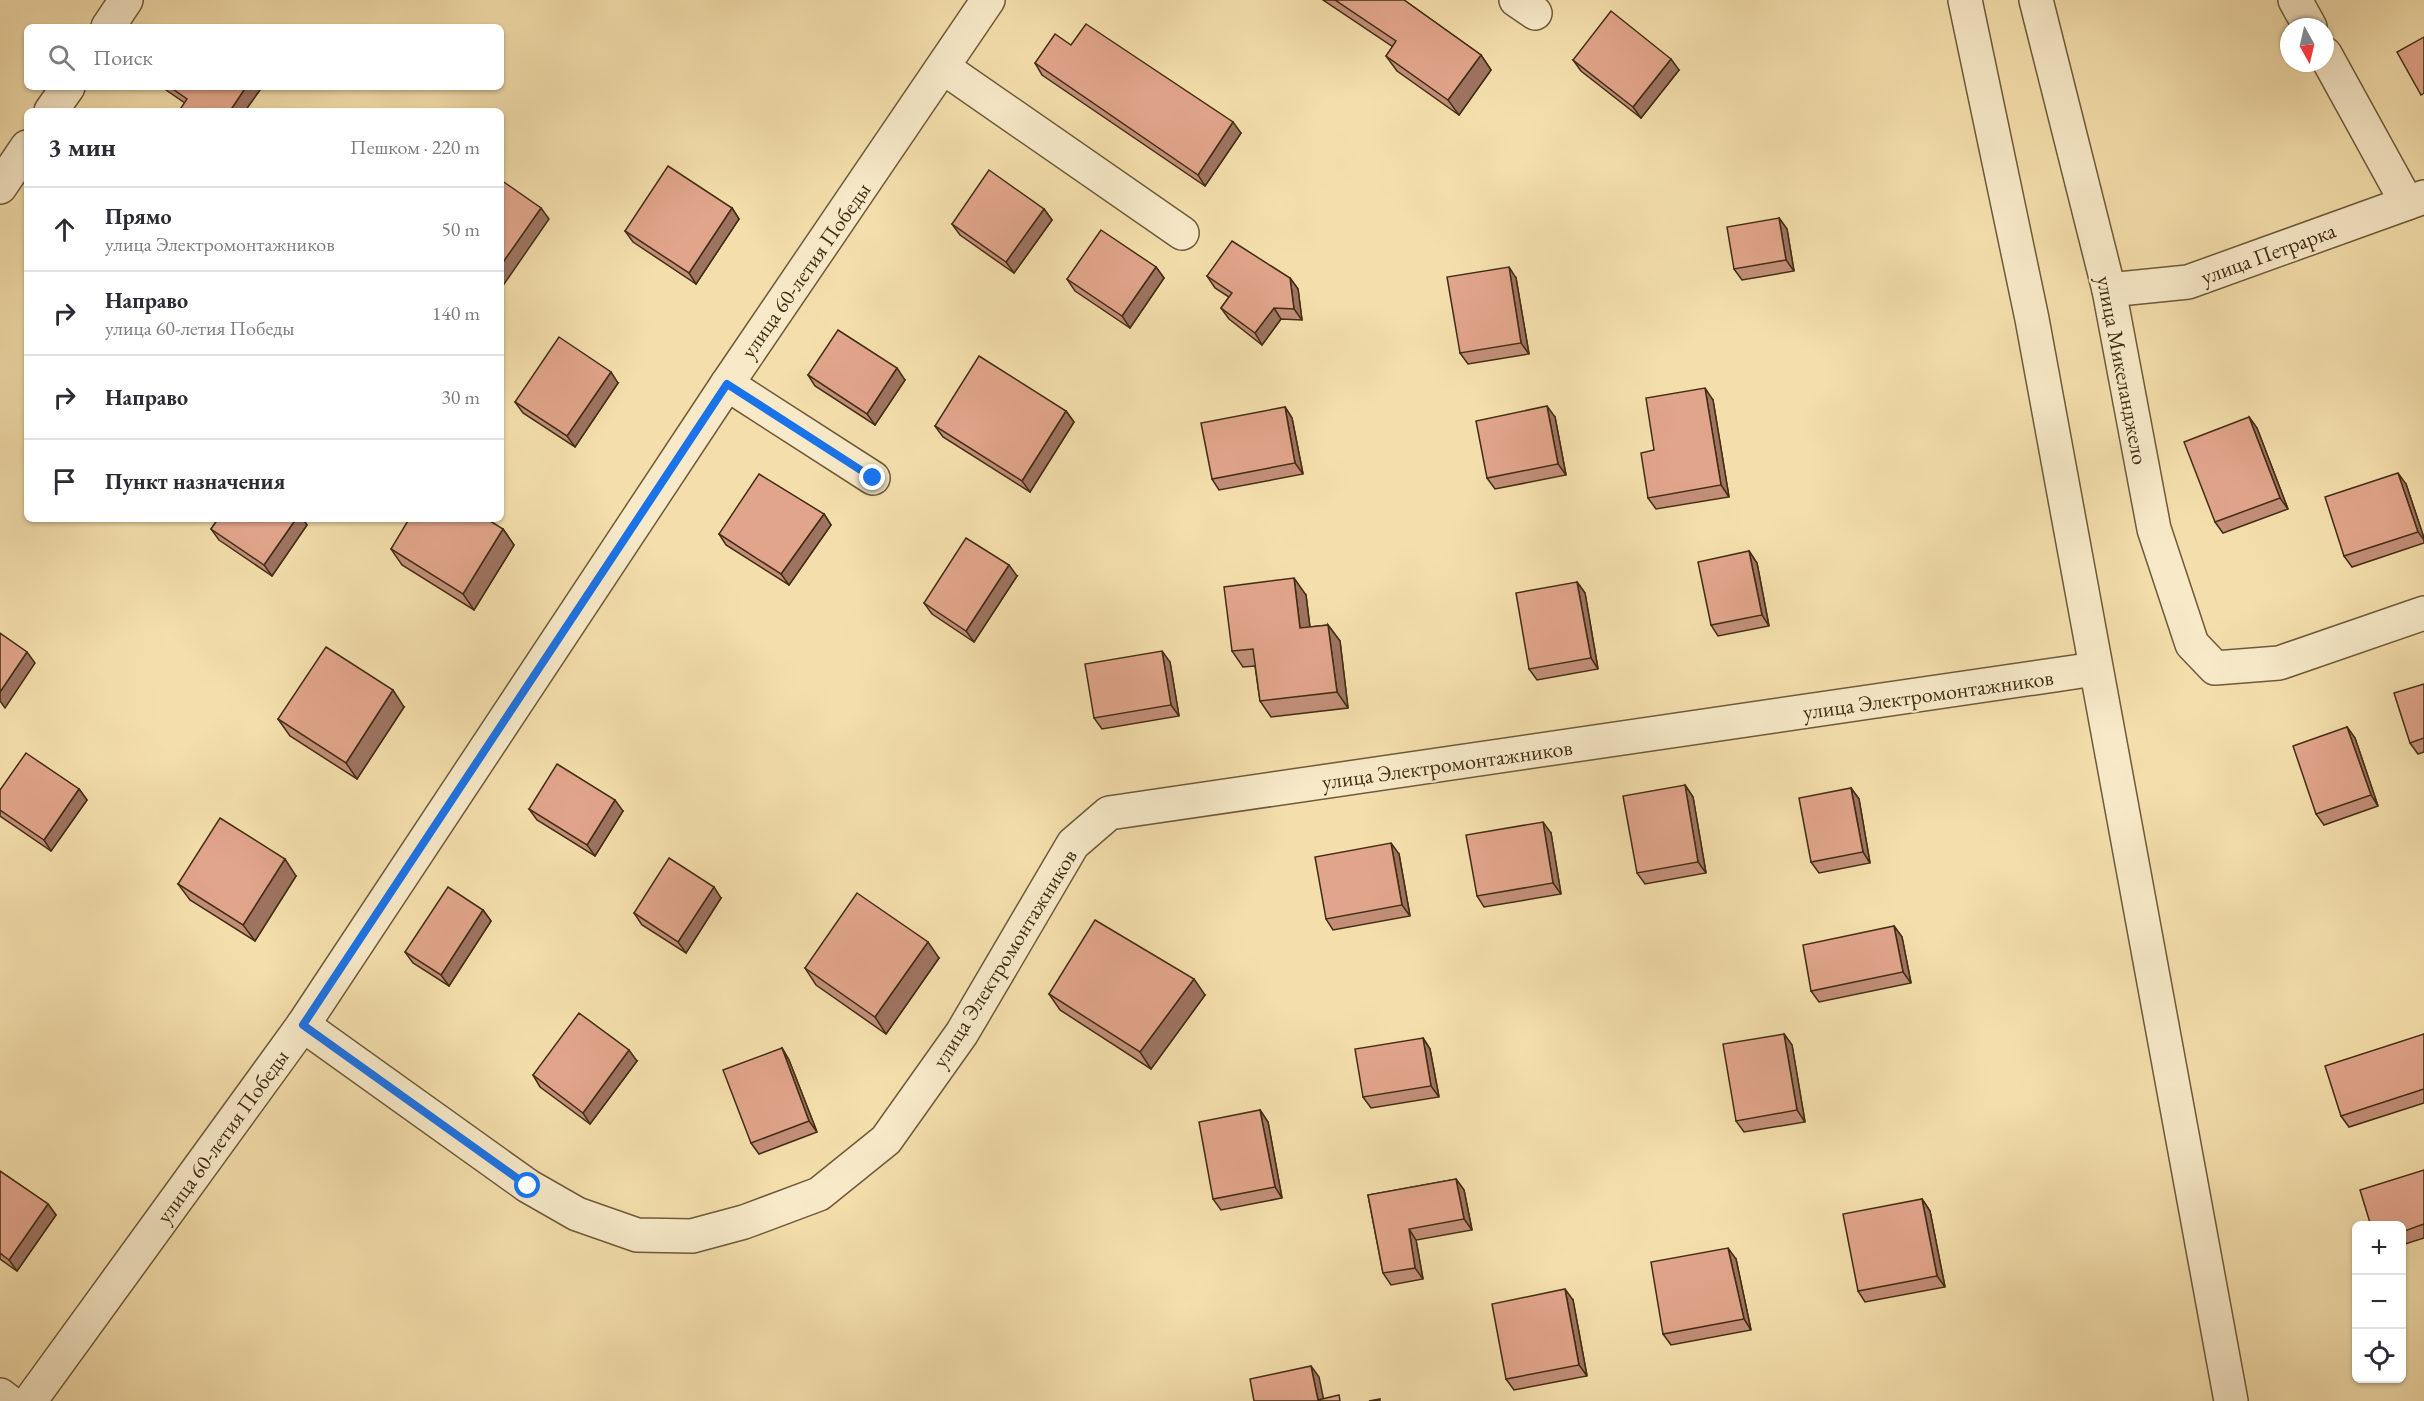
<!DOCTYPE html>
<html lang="ru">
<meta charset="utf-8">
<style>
:root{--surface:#fff;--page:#f7f7f7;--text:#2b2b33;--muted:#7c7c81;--line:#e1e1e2}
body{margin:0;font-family:"EB Garamond",serif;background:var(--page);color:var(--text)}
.controls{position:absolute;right:18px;bottom:18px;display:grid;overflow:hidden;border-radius:9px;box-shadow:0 2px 4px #0004}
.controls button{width:54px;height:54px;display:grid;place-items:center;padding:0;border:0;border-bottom:2px solid var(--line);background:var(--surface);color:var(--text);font:30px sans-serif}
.compass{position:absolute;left:2280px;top:18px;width:54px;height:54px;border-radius:50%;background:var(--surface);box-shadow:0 2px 4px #0004;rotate:172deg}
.stop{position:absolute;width:18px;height:18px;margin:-14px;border:4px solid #1a73e8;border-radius:50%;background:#fff}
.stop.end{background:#1a73e8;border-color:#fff;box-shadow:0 2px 6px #0008}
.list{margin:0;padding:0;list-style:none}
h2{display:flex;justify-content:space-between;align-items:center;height:78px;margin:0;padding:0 24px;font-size:26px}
h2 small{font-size:20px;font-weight:400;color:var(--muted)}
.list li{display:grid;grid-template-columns:39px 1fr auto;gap:18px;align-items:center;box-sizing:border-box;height:84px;padding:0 24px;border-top:2px solid var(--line)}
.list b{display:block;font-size:22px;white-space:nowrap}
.list p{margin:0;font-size:20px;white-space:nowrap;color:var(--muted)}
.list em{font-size:20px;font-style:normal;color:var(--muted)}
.icon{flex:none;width:33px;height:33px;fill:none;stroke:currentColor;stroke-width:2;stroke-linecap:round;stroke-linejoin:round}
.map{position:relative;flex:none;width:2424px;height:1401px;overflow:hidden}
.search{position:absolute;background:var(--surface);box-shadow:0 2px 4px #0004;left:24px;top:24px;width:480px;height:66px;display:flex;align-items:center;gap:15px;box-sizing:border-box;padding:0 21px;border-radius:9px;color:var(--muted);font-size:22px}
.panel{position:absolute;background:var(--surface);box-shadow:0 2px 4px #0004;left:24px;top:108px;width:480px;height:414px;border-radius:9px}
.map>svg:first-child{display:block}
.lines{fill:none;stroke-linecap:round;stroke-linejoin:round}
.minor-casing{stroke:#6e5a3a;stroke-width:36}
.minor{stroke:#f8eac9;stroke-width:33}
.wall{fill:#c28e78;stroke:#422d14;stroke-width:1.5}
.shaded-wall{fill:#9e7461;stroke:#422d14;stroke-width:1.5}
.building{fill:#e1a58b;stroke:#422d14;stroke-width:1.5}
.route{stroke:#1a73e8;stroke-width:8}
.labels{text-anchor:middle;stroke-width:4.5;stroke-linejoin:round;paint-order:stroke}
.street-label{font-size:22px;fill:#422d14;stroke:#f8eac9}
</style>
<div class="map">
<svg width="2424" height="1401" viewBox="0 0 2424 1401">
<rect width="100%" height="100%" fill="#f4dfac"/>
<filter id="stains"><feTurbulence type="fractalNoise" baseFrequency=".00333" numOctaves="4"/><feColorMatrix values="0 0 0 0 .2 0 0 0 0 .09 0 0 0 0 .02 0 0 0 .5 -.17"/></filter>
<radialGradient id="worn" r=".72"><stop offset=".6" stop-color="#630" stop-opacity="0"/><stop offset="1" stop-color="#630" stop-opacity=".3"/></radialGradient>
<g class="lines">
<defs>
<g id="minor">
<path d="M1516,0L1535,13"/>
<path d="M1965,0L2032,319L2231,1401"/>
<path d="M2036,0L2109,290L2154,529L2192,644L2215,668L2279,663L2424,613"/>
<path d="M2295,0L2310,27"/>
<path d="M108,27L126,0"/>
<path d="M2325,54L2407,203"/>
<path d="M944,68L1182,233"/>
<path d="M51,111L68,87"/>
<path d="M0,187L27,147"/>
<path d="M2109,290L2188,282L2424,197"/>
<path d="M727,384L873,478"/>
<path d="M303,1025L528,1186L577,1214L637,1235L692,1236L744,1222L819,1194L886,1140L962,1033L1073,844L1109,813L2095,669"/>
<path d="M0,1395L8,1401"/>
<path d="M30,1401L303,1025L727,384L988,0"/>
</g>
</defs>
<use href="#minor" class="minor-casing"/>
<use href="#minor" class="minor"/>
</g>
<g class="wall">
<path d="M1323,0H1404L1481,55L1491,70L1459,115L1397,71L1386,56L1393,47Z"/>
<path d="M1071,45L1241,133L1205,186L1042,75L1035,63Z"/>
<path d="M1573,60L1679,70L1641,118L1581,71Z"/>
<path d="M164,87H262L245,111L185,103L166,90Z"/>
<path d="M732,208L739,219L696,284L633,242L625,231Z"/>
<path d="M1044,209L1052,220L1014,273L960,235L952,224Z"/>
<path d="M1779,218L1787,229L1794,271L1742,280L1734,269Z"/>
<path d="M1156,267L1164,278L1130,328L1075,291L1067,279Z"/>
<path d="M1207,276L1290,278L1298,289L1302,320L1281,319L1262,345L1229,319L1221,308L1229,297L1215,288Z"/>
<path d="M1516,278L1529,354L1468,364L1460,353Z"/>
<path d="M808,375L905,380L875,425L815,386Z"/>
<path d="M618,383L575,447L523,413L515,402Z"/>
<path d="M1713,400L1729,497L1656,509L1648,498L1654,450Z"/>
<path d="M1285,407L1292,418L1303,474L1219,490L1212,479Z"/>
<path d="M1066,411L1074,422L1030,492L943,437L935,426Z"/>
<path d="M1555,417L1566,475L1495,489L1487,478Z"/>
<path d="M2249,417L2257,428L2288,509L2223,533L2215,522Z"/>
<path d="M2406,484L2424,538V543L2352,567L2344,556Z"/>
<path d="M824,514L831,525L789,585L726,545L719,534Z"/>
<path d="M218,519H303L307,525L272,576L219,540L211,529Z"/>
<path d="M503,529L514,545L474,610L402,565L391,549Z"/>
<path d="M1749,551L1757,563L1769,626L1718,636L1711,625Z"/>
<path d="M1017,576L974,642L932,614L924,603Z"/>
<path d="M1577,582L1585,593L1598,669L1537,680L1529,669Z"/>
<path d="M1306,595L1310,627L1328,625L1340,641L1348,708L1271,717L1260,701L1255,666L1243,667L1232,651Z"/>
<path d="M1170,662L1179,716L1102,729L1094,718Z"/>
<path d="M2424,684V752L2418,754L2410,743Z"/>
<path d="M404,707L357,779L290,736L278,719Z"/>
<path d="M2347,727L2355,738L2378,806L2324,825L2316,814Z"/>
<path d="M1685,785L1693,797L1706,873L1645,884L1637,873Z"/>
<path d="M1851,788L1859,799L1870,863L1819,873L1811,862Z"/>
<path d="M79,789L87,800L51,851L0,816V790Z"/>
<path d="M529,809L623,811L595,856L537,820Z"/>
<path d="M1551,833L1561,894L1484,907L1477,896Z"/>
<path d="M1399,854L1410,916L1333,930L1326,919Z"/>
<path d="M296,876L255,941L190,900L178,884Z"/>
<path d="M721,898L686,953L642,925L634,913Z"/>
<path d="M483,910L491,921L449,986L413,963L405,952Z"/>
<path d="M1894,926L1902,937L1911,983L1819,1002L1811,991Z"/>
<path d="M939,958L886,1034L816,985L805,968Z"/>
<path d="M1049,994L1205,995L1151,1069L1060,1010Z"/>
<path d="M1784,1034L1792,1045L1805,1122L1744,1132L1736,1121Z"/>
<path d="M2424,1034V1103L2349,1127L2341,1116Z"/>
<path d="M1423,1038L1430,1049L1439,1097L1371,1108L1363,1097Z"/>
<path d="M782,1048L789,1060L817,1132L759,1154L751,1143Z"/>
<path d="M637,1061L590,1124L540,1087L533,1075Z"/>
<path d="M1260,1110L1268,1122L1282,1198L1221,1210L1213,1199Z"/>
<path d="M2424,1170V1238L2402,1245V1226Z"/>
<path d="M0,1171L48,1204L56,1215L17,1271L0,1259Z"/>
<path d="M1456,1179L1464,1190L1472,1230L1416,1240L1423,1279L1391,1285L1383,1273L1368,1195Z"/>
<path d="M1922,1199L1930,1211L1945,1287L1865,1302L1858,1291Z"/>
<path d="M1736,1259L1751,1330L1671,1345L1663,1334Z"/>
<path d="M1573,1300L1587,1376L1514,1390L1506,1379Z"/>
</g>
<g class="shaded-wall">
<path d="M1481,55L1491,70L1459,115L1448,100Z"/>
<path d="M1671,59L1679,70L1641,118L1633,107Z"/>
<path d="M246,87H262L245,111H230Z"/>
<path d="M1233,122L1241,133L1205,186L1198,175Z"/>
<path d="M541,208L549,219L502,287L501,265Z"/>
<path d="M732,208L739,219L696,284L689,273Z"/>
<path d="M1044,209L1052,220L1014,273L1006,262Z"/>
<path d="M1779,218L1787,229L1794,271L1786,260Z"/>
<path d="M1156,267L1164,278L1130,328L1122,316Z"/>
<path d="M1509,267L1516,278L1529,354L1521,343Z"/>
<path d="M1290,278L1298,289L1302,320L1294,309Z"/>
<path d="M1274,308L1281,319L1262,345L1255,333Z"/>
<path d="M897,368L905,380L875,425L867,414Z"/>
<path d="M611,372L618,383L575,447L567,436Z"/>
<path d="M1705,388L1713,400L1729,497L1721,485Z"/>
<path d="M1547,406L1555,417L1566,475L1558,464Z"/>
<path d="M1285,407L1292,418L1303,474L1295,463Z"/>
<path d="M1066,411L1074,422L1030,492L1022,481Z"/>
<path d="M2249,417L2257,428L2288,509L2280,498Z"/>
<path d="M2398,473L2406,484L2424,538V540L2418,532Z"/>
<path d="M824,514L831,525L789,585L781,574Z"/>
<path d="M296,519H303L307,525L272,576L264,565Z"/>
<path d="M503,529L514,545L474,610L463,594Z"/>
<path d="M1749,551L1757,563L1769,626L1762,615Z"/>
<path d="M1009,565L1017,576L974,642L966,631Z"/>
<path d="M1294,578L1306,595L1312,645L1300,628Z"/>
<path d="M1577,582L1585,593L1598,669L1591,658Z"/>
<path d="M1328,625L1340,641L1348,708L1337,692Z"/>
<path d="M1162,651L1170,662L1179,716L1171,705Z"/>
<path d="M27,652L35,663L5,708L0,701V692Z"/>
<path d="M393,690L404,707L357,779L346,763Z"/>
<path d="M2347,727L2355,738L2378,806L2371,795Z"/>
<path d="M1685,785L1693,797L1706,873L1698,862Z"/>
<path d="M1851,788L1859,799L1870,863L1863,852Z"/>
<path d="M79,789L87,800L51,851L44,840Z"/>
<path d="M615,800L623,811L595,856L587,845Z"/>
<path d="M1543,822L1551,833L1561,894L1553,883Z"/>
<path d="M1391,843L1399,854L1410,916L1402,905Z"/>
<path d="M285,859L296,876L255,941L243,925Z"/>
<path d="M714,887L721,898L686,953L678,942Z"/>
<path d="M483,910L491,921L449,986L441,975Z"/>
<path d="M1894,926L1902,937L1911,983L1903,972Z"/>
<path d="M928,942L939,958L886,1034L875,1017Z"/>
<path d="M1194,979L1205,995L1151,1069L1140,1052Z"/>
<path d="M1784,1034L1792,1045L1805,1122L1797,1110Z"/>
<path d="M1423,1038L1430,1049L1439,1097L1431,1086Z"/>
<path d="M782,1048L789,1060L817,1132L809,1121Z"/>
<path d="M629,1050L637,1061L590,1124L583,1113Z"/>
<path d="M1260,1110L1268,1122L1282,1198L1275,1187Z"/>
<path d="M1456,1179L1464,1190L1472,1230L1464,1219Z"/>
<path d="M1922,1199L1930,1211L1945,1287L1937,1276Z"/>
<path d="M48,1204L56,1215L17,1271L9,1260Z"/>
<path d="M1409,1229L1416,1240L1423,1279L1415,1268Z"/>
<path d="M1728,1248L1736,1259L1751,1330L1744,1319Z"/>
<path d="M1565,1289L1573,1300L1587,1376L1579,1365Z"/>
<path d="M1311,1366L1319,1377L1324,1401L1318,1400Z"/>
</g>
<g class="building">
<path d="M1335,0H1404L1481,55L1448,100L1386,56L1396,41Z"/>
<path d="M1611,11L1671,59L1633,107L1573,60Z"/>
<path d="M1086,24L1233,122L1198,175L1035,63L1055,34L1071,45Z"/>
<path d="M2424,37V93L2421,95L2397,52Z"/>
<path d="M170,87H246L230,111H179L187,99Z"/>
<path d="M668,166L732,208L689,273L625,231Z"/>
<path d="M989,170L1044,209L1006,262L952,224Z"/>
<path d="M501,180L541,208L501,265Z"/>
<path d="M1779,218L1786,260L1734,269L1727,227Z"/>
<path d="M1101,230L1156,267L1122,316L1067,279Z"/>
<path d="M1232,241L1290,278L1294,309L1274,308L1255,333L1221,308L1232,293L1207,276Z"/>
<path d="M1509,267L1521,343L1460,353L1447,277Z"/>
<path d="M838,330L897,368L867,414L808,375Z"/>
<path d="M559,337L611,372L567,436L515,402Z"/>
<path d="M979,356L1066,411L1022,481L935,426Z"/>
<path d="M1705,388L1721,485L1648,498L1641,453L1654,450L1646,398Z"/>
<path d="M1547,406L1558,464L1487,478L1476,421Z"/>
<path d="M1285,407L1295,463L1212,479L1201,423Z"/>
<path d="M2249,417L2280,498L2215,522L2184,442Z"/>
<path d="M2398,473L2418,532L2344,556L2325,497Z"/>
<path d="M759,474L824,514L781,574L719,534Z"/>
<path d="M218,519H296L264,565L211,529Z"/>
<path d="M409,519H487L503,529L463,594L391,549Z"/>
<path d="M966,538L1009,565L966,631L924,603Z"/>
<path d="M1749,551L1762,615L1711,625L1698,562Z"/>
<path d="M1294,578L1300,628L1328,625L1337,692L1260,701L1253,649L1232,651L1224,587Z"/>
<path d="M1577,582L1591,658L1529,669L1516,593Z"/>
<path d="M0,633L27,652L0,692Z"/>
<path d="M326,647L393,690L346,763L278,719Z"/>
<path d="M1162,651L1171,705L1094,718L1085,664Z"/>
<path d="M2424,684V738L2410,743L2394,693Z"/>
<path d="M2347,727L2371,795L2316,814L2293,746Z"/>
<path d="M26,753L79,789L44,840L0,810V790Z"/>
<path d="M557,764L615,800L587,845L529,809Z"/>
<path d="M1685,785L1698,862L1637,873L1623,796Z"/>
<path d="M1851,788L1863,852L1811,862L1799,798Z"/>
<path d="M220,818L285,859L243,925L178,884Z"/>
<path d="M1543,822L1553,883L1477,896L1466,835Z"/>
<path d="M1391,843L1402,905L1326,919L1315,857Z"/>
<path d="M669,858L714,887L678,942L634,913Z"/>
<path d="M448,887L483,910L441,975L405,952Z"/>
<path d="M857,893L928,942L875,1017L805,968Z"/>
<path d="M1095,920L1194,979L1140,1052L1049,994Z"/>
<path d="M1894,926L1903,972L1811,991L1803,945Z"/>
<path d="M579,1013L629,1050L583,1113L533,1075Z"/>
<path d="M1784,1034L1797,1110L1736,1121L1723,1044Z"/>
<path d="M2424,1034V1089L2341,1116L2325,1066Z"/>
<path d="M1423,1038L1431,1086L1363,1097L1355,1049Z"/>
<path d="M782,1048L809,1121L751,1143L723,1070Z"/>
<path d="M1260,1110L1275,1187L1213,1199L1199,1122Z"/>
<path d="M2424,1170V1224L2402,1232V1226H2371L2360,1190Z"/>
<path d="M0,1171L48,1204L9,1260L0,1253Z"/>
<path d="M1456,1179L1464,1219L1409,1229L1415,1268L1383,1273L1368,1195Z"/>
<path d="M1922,1199L1937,1276L1858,1291L1843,1214Z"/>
<path d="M1728,1248L1744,1319L1663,1334L1651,1262Z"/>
<path d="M1565,1289L1579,1365L1506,1379L1492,1304Z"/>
<path d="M1311,1366L1318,1400L1339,1395L1340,1401H1254L1250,1379Z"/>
<path d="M1380,1399V1401H1369Z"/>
</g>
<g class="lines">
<path class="route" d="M528,1186L303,1025L727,384L873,478"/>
</g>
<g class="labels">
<g class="street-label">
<text transform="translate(2268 253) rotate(-20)" y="8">улица Петрарка</text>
<text transform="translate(805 270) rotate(-55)" y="8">улица 60-летия Победы</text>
<text transform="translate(2123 370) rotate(79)" y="8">улица Микеланджело</text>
<text transform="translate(1928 694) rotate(-8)" y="8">улица Электромонтажников</text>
<text transform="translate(1447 764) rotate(-8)" y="8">улица Электромонтажников</text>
<text transform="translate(1004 958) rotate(-58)" y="8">улица Электромонтажников</text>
<text transform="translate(222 1136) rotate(-54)" y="8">улица 60-летия Победы</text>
</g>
</g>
<rect width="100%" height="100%" filter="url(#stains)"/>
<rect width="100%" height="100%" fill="url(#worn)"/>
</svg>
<div class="controls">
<button>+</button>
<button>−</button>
<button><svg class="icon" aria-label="locate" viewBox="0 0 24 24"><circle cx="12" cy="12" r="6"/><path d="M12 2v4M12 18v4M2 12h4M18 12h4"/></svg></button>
</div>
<svg class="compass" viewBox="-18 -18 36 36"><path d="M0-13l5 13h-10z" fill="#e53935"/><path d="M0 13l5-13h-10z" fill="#7c7c81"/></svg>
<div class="stop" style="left:528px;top:1186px"></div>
<div class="stop end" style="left:873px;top:478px"></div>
<div class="search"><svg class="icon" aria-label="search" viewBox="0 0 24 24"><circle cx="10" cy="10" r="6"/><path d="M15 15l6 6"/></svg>Поиск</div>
<section class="panel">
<h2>3 мин<small>Пешком · 220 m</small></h2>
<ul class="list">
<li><svg class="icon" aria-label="ahead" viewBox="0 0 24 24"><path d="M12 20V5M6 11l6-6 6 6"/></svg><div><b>Прямо</b><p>улица Электромонтажников</p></div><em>50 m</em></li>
<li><svg class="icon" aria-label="right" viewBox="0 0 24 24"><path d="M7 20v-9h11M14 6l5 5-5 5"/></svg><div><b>Направо</b><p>улица 60-летия Победы</p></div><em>140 m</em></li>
<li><svg class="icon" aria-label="right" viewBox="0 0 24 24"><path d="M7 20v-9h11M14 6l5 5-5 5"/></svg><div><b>Направо</b></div><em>30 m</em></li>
<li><svg class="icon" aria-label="arrive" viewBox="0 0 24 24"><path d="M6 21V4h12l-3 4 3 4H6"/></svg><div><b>Пункт назначения</b></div></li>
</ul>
</section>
</div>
